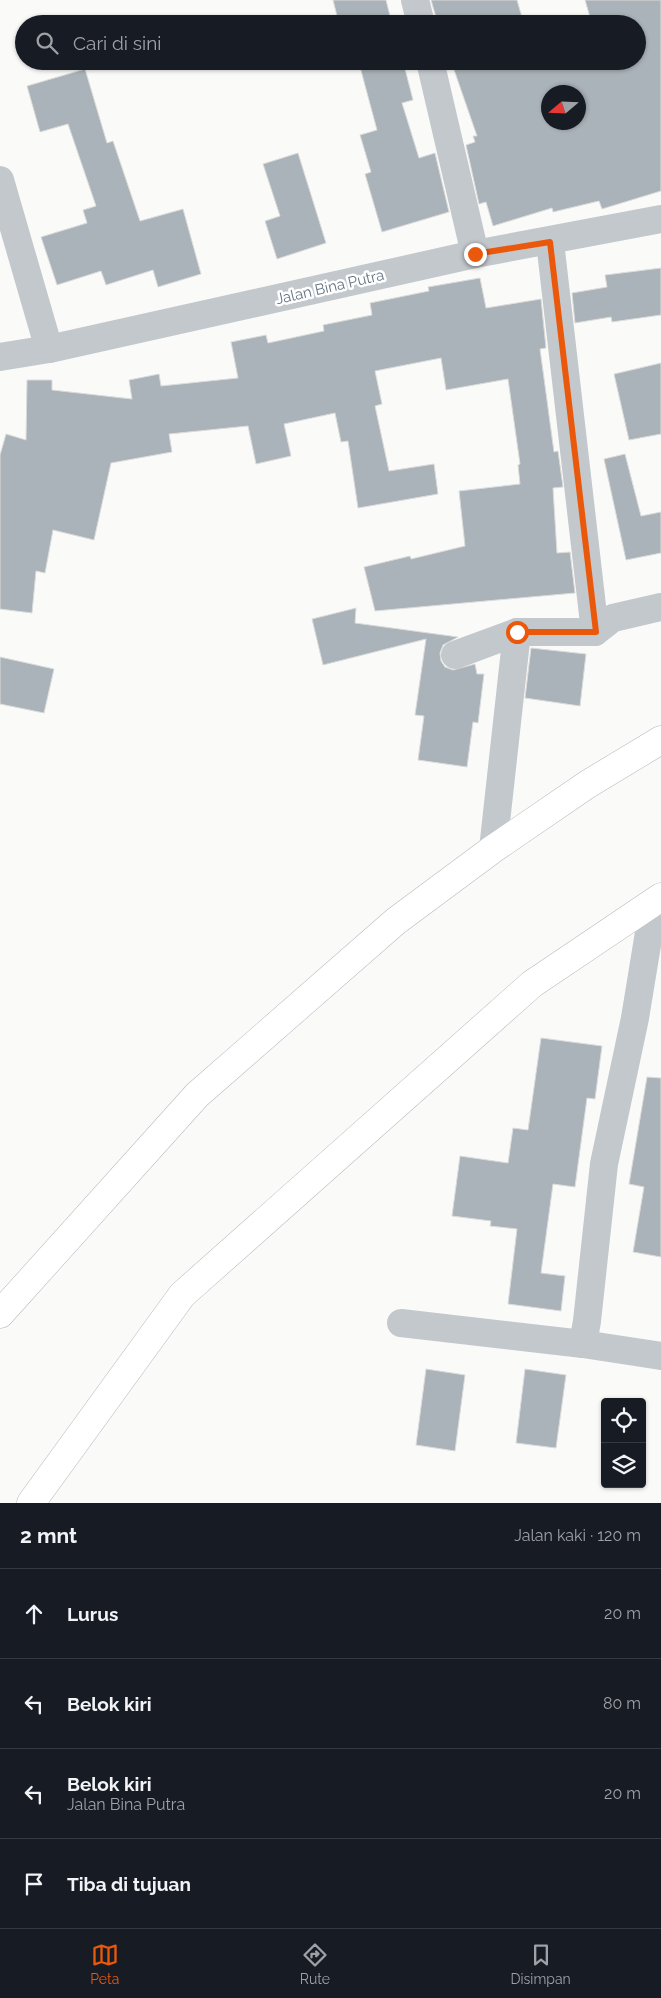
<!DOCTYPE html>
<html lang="id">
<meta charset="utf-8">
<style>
:root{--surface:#171b24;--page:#242831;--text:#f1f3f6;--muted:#9ea1a6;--line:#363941;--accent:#ea580c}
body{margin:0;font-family:Raleway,sans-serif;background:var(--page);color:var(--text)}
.controls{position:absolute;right:15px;bottom:15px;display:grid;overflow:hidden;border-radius:5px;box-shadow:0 1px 4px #0004}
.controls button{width:45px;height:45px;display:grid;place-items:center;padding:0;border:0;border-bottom:1px solid var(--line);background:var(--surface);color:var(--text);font:25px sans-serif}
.compass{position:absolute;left:541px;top:85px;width:45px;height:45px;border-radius:50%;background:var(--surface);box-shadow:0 1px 4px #0004;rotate:251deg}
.stop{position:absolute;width:15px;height:15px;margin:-11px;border:4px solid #ea580c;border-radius:50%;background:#fff}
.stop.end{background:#ea580c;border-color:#fff;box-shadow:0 1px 5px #0008}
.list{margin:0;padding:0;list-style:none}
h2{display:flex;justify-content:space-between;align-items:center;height:65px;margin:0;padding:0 20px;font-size:21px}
h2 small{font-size:16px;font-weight:400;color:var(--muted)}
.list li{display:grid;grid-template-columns:32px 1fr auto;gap:15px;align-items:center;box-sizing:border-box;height:90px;padding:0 20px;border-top:1px solid var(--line)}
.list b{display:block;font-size:19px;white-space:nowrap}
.list p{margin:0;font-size:16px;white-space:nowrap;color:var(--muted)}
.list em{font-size:16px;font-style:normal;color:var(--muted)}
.icon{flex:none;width:28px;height:28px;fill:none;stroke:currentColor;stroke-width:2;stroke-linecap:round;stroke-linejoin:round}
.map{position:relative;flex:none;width:661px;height:1503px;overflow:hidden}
.search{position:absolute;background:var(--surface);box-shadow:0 1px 4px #0004;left:15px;right:15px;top:15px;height:55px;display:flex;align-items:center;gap:12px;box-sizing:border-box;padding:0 18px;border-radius:28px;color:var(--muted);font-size:19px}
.sheet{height:425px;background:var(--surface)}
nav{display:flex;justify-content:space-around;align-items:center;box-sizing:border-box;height:70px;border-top:1px solid var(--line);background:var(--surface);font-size:14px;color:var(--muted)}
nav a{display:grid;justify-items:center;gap:2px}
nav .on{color:var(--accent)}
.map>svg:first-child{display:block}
.building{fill:#aab3b9;stroke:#dcdcda;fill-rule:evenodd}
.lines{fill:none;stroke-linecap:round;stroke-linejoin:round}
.major-casing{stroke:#b5babe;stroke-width:29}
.minor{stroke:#c3c8cc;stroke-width:28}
.major{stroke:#fff;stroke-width:28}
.route{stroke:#ea580c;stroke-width:6}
.labels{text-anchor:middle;stroke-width:5;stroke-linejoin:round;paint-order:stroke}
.street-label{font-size:15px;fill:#657683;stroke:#fff}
</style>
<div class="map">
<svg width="661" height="1503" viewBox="0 0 661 1503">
<rect width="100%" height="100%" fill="#fafaf8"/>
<g class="building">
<path d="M333,0H386L392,24H339Z"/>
<path d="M431,0H517L524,24H438Z"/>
<path d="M585,0H661V191L602,209L599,201L553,212L552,208L493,226L486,202L479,204L466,145L475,142L473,136H477L451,61H637V24H592ZM548,92H578V122H548Z"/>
<path d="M350,61H403L413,100L402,103L419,158L435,153L449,212L382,232L365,174L371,172L360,135L377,130L359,63L351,65Z"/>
<path d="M85,69L107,143L113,141L140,221L183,209L201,274L158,287L153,270L106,285L101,271L57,285L41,237L87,223L83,210L96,206L68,124L40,132L27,86Z"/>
<path d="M298,153L326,243L277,259L265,221L280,216L263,164Z"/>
<path d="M661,268V315L612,322L611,317L575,323L572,293L607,287L605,275Z"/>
<path d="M480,278L486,308L541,299L546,348L540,349L554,452L558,451L563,487L553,488L557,553L570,552L575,593L375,611L364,567L410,556L411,559L465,546L459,491L520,484L518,465L520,464L508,379L446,390L441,358L375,371L382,404L375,406L389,471L434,464L438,494L358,508L348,441L341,442L335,413L284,424L291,456L256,464L248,426L169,434L172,452L111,463L94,540L53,530L45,573L36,571L32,613L0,609V455L6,434L26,440L27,380H52V390L132,399L129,380L159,374L161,386L238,378L231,342L266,335L268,343L324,331L323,325L372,315L370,303L429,291L428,287Z"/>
<path d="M661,363V434L629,440L614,374Z"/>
<path d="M625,454L641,516L661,512V553L626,560L604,459Z"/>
<path d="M356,608L355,623L458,637L443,645L440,653L441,661L445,667L453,670L475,664L477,674H484L478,723L473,722L467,767L418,760L424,716L415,715L426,639L323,665L312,619Z"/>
<path d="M531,648L586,654L580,706L525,698Z"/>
<path d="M0,657L54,669L44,713L0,704Z"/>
<path d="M541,1038L602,1046L595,1099L587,1098L575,1187L553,1184L541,1273L565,1276L561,1311L508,1304L517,1229L490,1226L491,1221L452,1216L460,1156L508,1163L513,1128L528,1130Z"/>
<path d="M647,1077L661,1078V1257L633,1252L644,1187L629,1184Z"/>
<path d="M426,1369L465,1375L455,1451L416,1445Z"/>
<path d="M525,1369L566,1375L556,1448L516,1443Z"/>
</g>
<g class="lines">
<defs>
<g id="major">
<path d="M0,1314L197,1095L396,921L493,849L588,784L661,740"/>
<path d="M31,1503L182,1295L532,984L661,897"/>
</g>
</defs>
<use href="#major" class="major-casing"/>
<g class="minor">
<path d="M415,0L421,24"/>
<path d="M430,61L475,254"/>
<path d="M0,180L49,349"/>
<path d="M550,242L595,632"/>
<path d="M0,357L49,349L475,254L661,219"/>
<path d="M455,655L517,632H595L613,618L661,607"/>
<path d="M493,849L517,632"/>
<path d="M401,1323L583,1344L587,1321L604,1164L635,1018L654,902"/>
<path d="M583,1344L661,1356"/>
</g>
<use href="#major" class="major"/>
</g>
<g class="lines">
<path class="route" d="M475,254L550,242L596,632H517"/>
</g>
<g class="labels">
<g class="street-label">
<text transform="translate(330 287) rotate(-13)" y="5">Jalan Bina Putra</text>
</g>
</g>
</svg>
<div class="controls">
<button><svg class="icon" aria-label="locate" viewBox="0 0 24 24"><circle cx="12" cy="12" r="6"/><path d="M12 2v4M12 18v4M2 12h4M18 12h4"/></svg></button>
<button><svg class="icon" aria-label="layers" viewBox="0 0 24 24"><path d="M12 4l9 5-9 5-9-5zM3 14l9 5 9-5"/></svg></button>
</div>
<svg class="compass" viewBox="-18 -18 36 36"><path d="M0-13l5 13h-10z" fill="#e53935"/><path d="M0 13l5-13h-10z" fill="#9ea1a6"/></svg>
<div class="stop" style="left:517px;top:632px"></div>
<div class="stop end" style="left:475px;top:254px"></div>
<div class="search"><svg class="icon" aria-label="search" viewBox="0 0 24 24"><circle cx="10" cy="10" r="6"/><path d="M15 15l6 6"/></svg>Cari di sini</div>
</div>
<section class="sheet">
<h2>2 mnt<small>Jalan kaki · 120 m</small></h2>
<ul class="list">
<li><svg class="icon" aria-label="ahead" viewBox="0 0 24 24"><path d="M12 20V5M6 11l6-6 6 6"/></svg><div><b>Lurus</b></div><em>20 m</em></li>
<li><svg class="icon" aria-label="left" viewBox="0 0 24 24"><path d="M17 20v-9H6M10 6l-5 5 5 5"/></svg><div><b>Belok kiri</b></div><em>80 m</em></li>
<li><svg class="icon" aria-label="left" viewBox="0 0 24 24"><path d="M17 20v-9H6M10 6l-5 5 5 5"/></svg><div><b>Belok kiri</b><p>Jalan Bina Putra</p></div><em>20 m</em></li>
<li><svg class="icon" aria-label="arrive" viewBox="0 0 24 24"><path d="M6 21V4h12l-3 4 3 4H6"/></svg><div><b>Tiba di tujuan</b></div></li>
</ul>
</section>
<nav>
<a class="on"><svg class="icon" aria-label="map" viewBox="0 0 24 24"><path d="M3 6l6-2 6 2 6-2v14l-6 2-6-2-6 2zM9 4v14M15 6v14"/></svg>Peta</a>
<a><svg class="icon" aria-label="directions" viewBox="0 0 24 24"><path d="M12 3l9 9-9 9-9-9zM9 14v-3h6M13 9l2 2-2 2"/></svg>Rute</a>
<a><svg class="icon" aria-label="saved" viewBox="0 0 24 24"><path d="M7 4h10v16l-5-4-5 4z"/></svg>Disimpan</a>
</nav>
